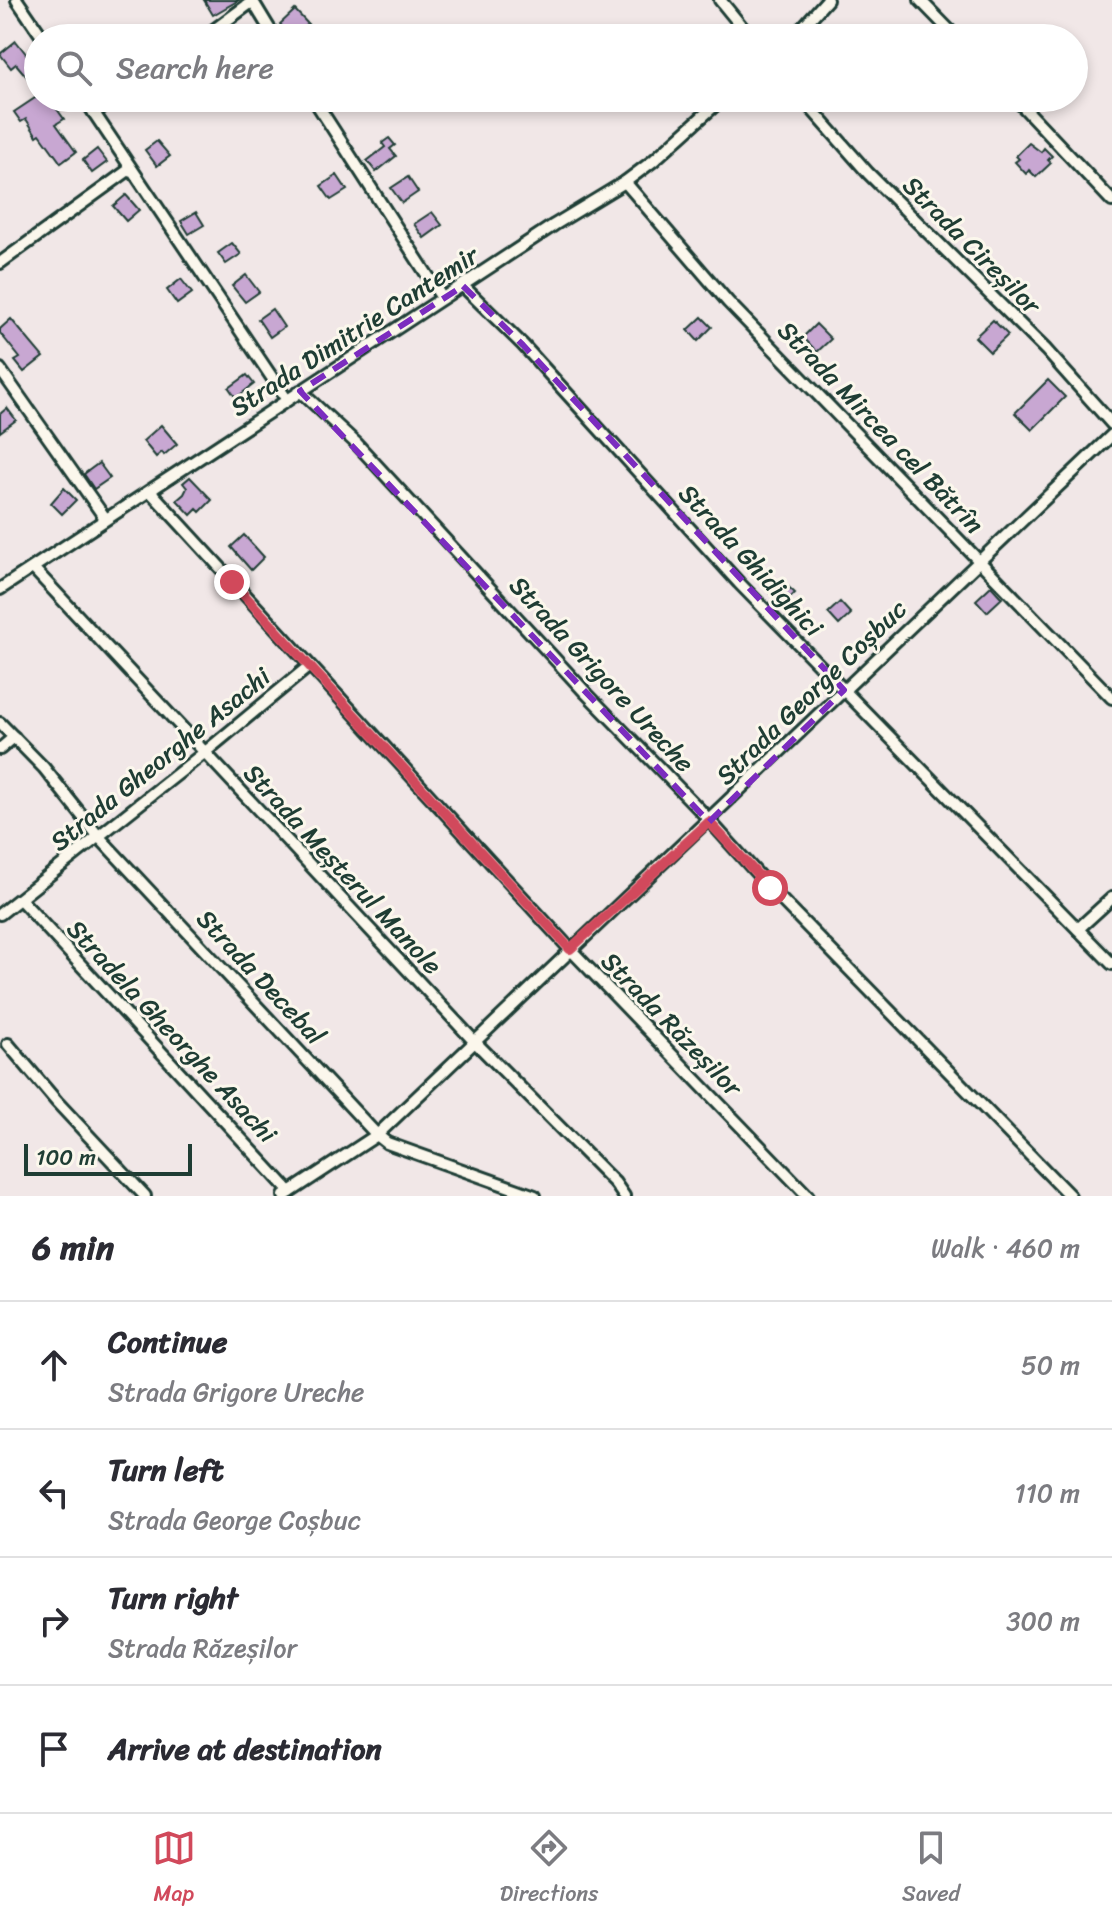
<!DOCTYPE html>
<meta charset="utf-8">
<style>
:root{--surface:#fff;--page:#f7f7f7;--text:#2b2b33;--muted:#7c7c81;--line:#e1e1e2;--accent:#d1495b}
body{margin:0;font-family:Sriracha,sans-serif;background:var(--page);color:var(--text)}
.scale{position:absolute;left:24px;bottom:20px;width:168px;box-sizing:border-box;padding-left:8px;border:4px solid #1f3d34;border-top:0;font-size:22px;line-height:28px;white-space:nowrap;color:#1f3d34;-webkit-text-stroke:6px #fbf7ec;paint-order:stroke}
.stop{position:absolute;width:24px;height:24px;margin:-18px;border:6px solid #d1495b;border-radius:50%;background:#fff}
.stop.end{background:#d1495b;border-color:#fff;box-shadow:0 2px 8px #0008}
.list{margin:0;padding:0;list-style:none}
h2{display:flex;justify-content:space-between;align-items:center;height:104px;margin:0;padding:0 32px;font-size:34px}
h2 small{font-size:26px;font-weight:400;color:var(--muted)}
.list li{display:grid;grid-template-columns:52px 1fr auto;gap:24px;align-items:center;box-sizing:border-box;height:128px;padding:0 32px;border-top:2px solid var(--line)}
.list b{display:block;font-size:30px;white-space:nowrap}
.list p{margin:0;font-size:26px;white-space:nowrap;color:var(--muted)}
.list em{font-size:26px;font-style:normal;color:var(--muted)}
.icon{flex:none;width:44px;height:44px;fill:none;stroke:currentColor;stroke-width:2;stroke-linecap:round;stroke-linejoin:round}
.map{position:relative;flex:none;width:1112px;height:1196px;overflow:hidden}
.search{position:absolute;background:var(--surface);box-shadow:0 4px 12px #0003;left:24px;right:24px;top:24px;height:88px;display:flex;align-items:center;gap:20px;box-sizing:border-box;padding:0 28px;border-radius:44px;color:var(--muted);font-size:30px}
.sheet{height:616px;background:var(--surface)}
nav{display:flex;justify-content:space-around;align-items:center;box-sizing:border-box;height:112px;border-top:2px solid var(--line);background:var(--surface);font-size:22px;color:var(--muted)}
nav a{display:grid;justify-items:center;gap:4px}
nav .on{color:var(--accent)}
.map>svg:first-child{display:block}
.building{fill:#c8a7d2;stroke:#1f3d34;stroke-width:2}
.lines{fill:none;stroke-linecap:round;stroke-linejoin:round}
.minor-casing{stroke:#1f3d34;stroke-width:16}
.minor{stroke:#fbf7ec;stroke-width:10}
.route{stroke:#d1495b;stroke-width:10}
.marked{fill:none;stroke:#7b2cbf;stroke-width:6;stroke-dasharray:16 10;stroke-linejoin:round}
.labels{text-anchor:middle;stroke-width:6;stroke-linejoin:round;paint-order:stroke}
.street-label{font-size:26px;fill:#1f3d34;stroke:#fbf7ec}
</style>
<div class="map">
<svg width="1112" height="1196" viewBox="0 0 1112 1196">
<rect width="100%" height="100%" fill="#f1e7e7"/>
<filter id="ink" filterUnits="userSpaceOnUse"><feTurbulence type="fractalNoise" baseFrequency=".0125" numOctaves="2"/><feDisplacementMap in="SourceGraphic" scale="16" xChannelSelector="R" yChannelSelector="G"/><feConvolveMatrix kernelMatrix="1 2 1 2 8 2 1 2 1" color-interpolation-filters="sRGB"/></filter>
<g filter="url(#ink)">
<g class="building">
<path d="M204,0H239L213,15Z"/>
<path d="M295,10L308,24L292,38L280,24Z"/>
<path d="M16,41L38,69V90L16,64L11,68L0,54Z"/>
<path d="M35,98H49L64,119L56,124L76,152L61,163L40,134L37,136L26,119L21,122L14,112Z"/>
<path d="M389,138L395,145L390,149L396,156L376,172L367,161L385,147L382,143Z"/>
<path d="M157,141L170,156L157,166L145,150Z"/>
<path d="M1029,143L1041,152L1044,148L1052,156L1048,160L1051,163L1036,177L1029,170L1026,174L1015,162L1019,159L1016,156Z"/>
<path d="M97,149L107,162L92,173L83,160Z"/>
<path d="M337,175L347,190L331,200L321,186Z"/>
<path d="M408,177L418,192L402,203L391,188Z"/>
<path d="M126,195L139,210L126,221L113,206Z"/>
<path d="M196,212L204,225L189,234L181,221Z"/>
<path d="M432,212L442,225L424,238L414,224Z"/>
<path d="M232,243L241,254L226,264L218,253Z"/>
<path d="M246,275L259,292L245,302L232,286Z"/>
<path d="M181,279L192,293L177,304L167,290Z"/>
<path d="M272,309L284,327L270,337L258,319Z"/>
<path d="M702,317L712,327L698,341L688,330Z"/>
<path d="M11,319L43,357L24,372L15,361L20,358L0,333V329Z"/>
<path d="M993,320L1008,335L990,352L975,337Z"/>
<path d="M816,324L831,339L817,352L803,337Z"/>
<path d="M247,375L254,384L236,398L229,388Z"/>
<path d="M1048,380L1065,397L1032,430L1015,413Z"/>
<path d="M7,408L16,420L0,432V414Z"/>
<path d="M161,425L177,444L164,455L162,452L156,457L143,441Z"/>
<path d="M99,463L110,478L94,489L84,474Z"/>
<path d="M190,477L212,500L200,512L197,509L191,515L177,500L184,494L187,488L183,483Z"/>
<path d="M64,488L76,500L62,514L51,503Z"/>
<path d="M244,535L264,557L251,570L231,547Z"/>
<path d="M782,581L795,593L783,605L770,593Z"/>
<path d="M991,586L1002,598L987,612L976,600Z"/>
<path d="M840,602L851,614L839,625L828,613Z"/>
</g>
<g class="lines">
<defs>
<g id="minor">
<path d="M17,0L43,38"/>
<path d="M252,0L275,38"/>
<path d="M720,0L751,38"/>
<path d="M920,0L957,38"/>
<path d="M203,38L253,1"/>
<path d="M793,38L827,0"/>
<path d="M84,98L287,400"/>
<path d="M313,98L442,298"/>
<path d="M802,98L868,173L1046,350L1112,424"/>
<path d="M1015,98L1112,201"/>
<path d="M94,113L115,98"/>
<path d="M625,182L728,302L1112,698"/>
<path d="M0,263L130,169"/>
<path d="M463,286L523,345L739,583L1112,964"/>
<path d="M0,369L105,518"/>
<path d="M300,391L356,443L586,693L700,810L770,888L1070,1196"/>
<path d="M150,491L570,949L808,1196"/>
<path d="M33,568L474,1041L615,1183L624,1196"/>
<path d="M0,589L554,225L625,182L653,161L723,98"/>
<path d="M0,723L44,768L99,837L377,1135L387,1143L535,1196"/>
<path d="M0,749L14,737"/>
<path d="M20,899L290,1192"/>
<path d="M0,914L204,753L308,667"/>
<path d="M1078,929L1112,898"/>
<path d="M8,1044L57,1102L145,1196"/>
<path d="M284,1196L377,1135L1112,435"/>
</g>
</defs>
<use href="#minor" class="minor-casing"/>
<use href="#minor" class="minor"/>
</g>
</g>
<g class="lines" filter="url(#ink)">
<path class="route" d="M232,582L570,949L709,822L770,888"/>
</g>
<path class="marked" d="M463,286L523,345L844,690L709,822L300,391Z"/>
<g class="labels">
<g class="street-label">
<text transform="translate(972 245) rotate(45)" y="9">Strada Cireșilor</text>
<text transform="translate(354 331) rotate(-33)" y="9">Strada Dimitrie Cantemir</text>
<text transform="translate(881 427) rotate(46)" y="9">Strada Mircea cel Bătrîn</text>
<text transform="translate(751 560) rotate(47)" y="9">Strada Ghidighici</text>
<text transform="translate(602 674) rotate(47)" y="9">Strada Grigore Ureche</text>
<text transform="translate(811 692) rotate(-44)" y="9">Strada George Coșbuc</text>
<text transform="translate(160 759) rotate(-39)" y="9">Strada Gheorghe Asachi</text>
<text transform="translate(343 869) rotate(47)" y="9">Strada Meșterul Manole</text>
<text transform="translate(261 977) rotate(47)" y="9">Strada Decebal</text>
<text transform="translate(672 1024) rotate(46)" y="9">Strada Răzeșilor</text>
<text transform="translate(172 1031) rotate(47)" y="9">Stradela Gheorghe Asachi</text>
</g>
</g>
</svg>
<div class="scale">100 m</div>
<div class="stop" style="left:770px;top:888px"></div>
<div class="stop end" style="left:232px;top:582px"></div>
<div class="search"><svg class="icon" aria-label="search" viewBox="0 0 24 24"><circle cx="10" cy="10" r="6"/><path d="M15 15l6 6"/></svg>Search here</div>
</div>
<section class="sheet">
<h2>6 min<small>Walk · 460 m</small></h2>
<ul class="list">
<li><svg class="icon" aria-label="ahead" viewBox="0 0 24 24"><path d="M12 20V5M6 11l6-6 6 6"/></svg><div><b>Continue</b><p>Strada Grigore Ureche</p></div><em>50 m</em></li>
<li><svg class="icon" aria-label="left" viewBox="0 0 24 24"><path d="M17 20v-9H6M10 6l-5 5 5 5"/></svg><div><b>Turn left</b><p>Strada George Coșbuc</p></div><em>110 m</em></li>
<li><svg class="icon" aria-label="right" viewBox="0 0 24 24"><path d="M7 20v-9h11M14 6l5 5-5 5"/></svg><div><b>Turn right</b><p>Strada Răzeșilor</p></div><em>300 m</em></li>
<li><svg class="icon" aria-label="arrive" viewBox="0 0 24 24"><path d="M6 21V4h12l-3 4 3 4H6"/></svg><div><b>Arrive at destination</b></div></li>
</ul>
</section>
<nav>
<a class="on"><svg class="icon" aria-label="map" viewBox="0 0 24 24"><path d="M3 6l6-2 6 2 6-2v14l-6 2-6-2-6 2zM9 4v14M15 6v14"/></svg>Map</a>
<a><svg class="icon" aria-label="directions" viewBox="0 0 24 24"><path d="M12 3l9 9-9 9-9-9zM9 14v-3h6M13 9l2 2-2 2"/></svg>Directions</a>
<a><svg class="icon" aria-label="saved" viewBox="0 0 24 24"><path d="M7 4h10v16l-5-4-5 4z"/></svg>Saved</a>
</nav>
